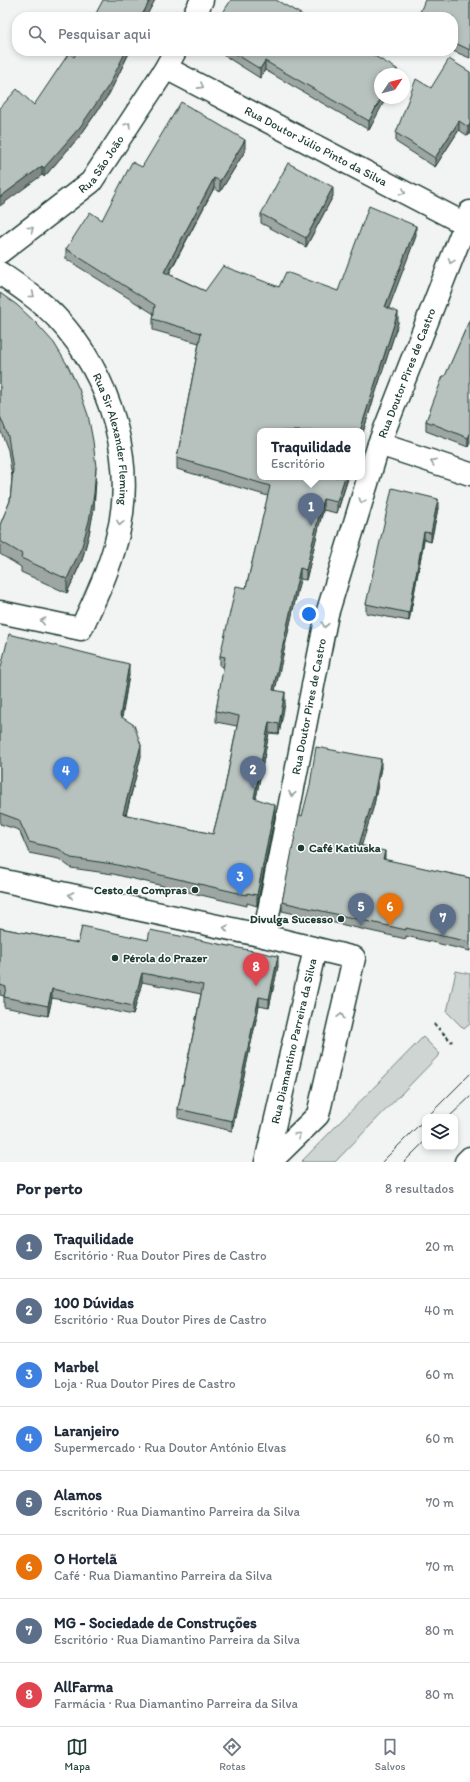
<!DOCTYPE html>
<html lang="pt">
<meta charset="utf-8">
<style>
:root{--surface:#fff;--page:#f6f6f7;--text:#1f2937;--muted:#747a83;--line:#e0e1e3;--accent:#1f3d34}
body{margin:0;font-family:Itim,sans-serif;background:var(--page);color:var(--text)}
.controls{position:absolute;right:12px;bottom:12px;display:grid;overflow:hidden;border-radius:8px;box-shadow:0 2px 6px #0003}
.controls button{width:36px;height:36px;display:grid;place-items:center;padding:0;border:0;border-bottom:1px solid var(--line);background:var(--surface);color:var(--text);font:20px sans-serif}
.compass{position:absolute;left:374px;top:68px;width:36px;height:36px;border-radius:50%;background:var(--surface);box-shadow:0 2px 6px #0003;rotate:55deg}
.you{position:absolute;left:309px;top:614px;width:14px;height:14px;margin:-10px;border:3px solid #fff;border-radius:50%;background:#1a73e8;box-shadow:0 0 0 6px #1a73e833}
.badge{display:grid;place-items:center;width:26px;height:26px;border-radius:50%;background:var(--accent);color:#fff;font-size:13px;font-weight:700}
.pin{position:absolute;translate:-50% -33px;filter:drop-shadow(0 1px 2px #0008)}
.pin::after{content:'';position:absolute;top:21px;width:14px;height:12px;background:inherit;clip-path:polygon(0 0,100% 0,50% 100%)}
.popup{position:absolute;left:257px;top:428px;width:108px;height:52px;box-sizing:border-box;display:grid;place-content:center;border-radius:8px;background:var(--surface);filter:drop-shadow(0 1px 3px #0005);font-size:13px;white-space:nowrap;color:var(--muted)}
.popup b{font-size:15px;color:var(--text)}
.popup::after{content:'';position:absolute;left:50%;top:100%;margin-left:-8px;border:8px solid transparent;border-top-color:var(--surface)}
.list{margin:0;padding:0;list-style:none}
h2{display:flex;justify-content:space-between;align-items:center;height:52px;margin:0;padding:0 16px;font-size:17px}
h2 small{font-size:13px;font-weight:400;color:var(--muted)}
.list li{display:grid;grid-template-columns:26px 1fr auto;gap:12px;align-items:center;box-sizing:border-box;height:64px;padding:0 16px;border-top:1px solid var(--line)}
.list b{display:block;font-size:15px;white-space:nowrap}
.list p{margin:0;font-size:13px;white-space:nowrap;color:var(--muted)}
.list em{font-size:13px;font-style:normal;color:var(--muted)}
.icon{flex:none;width:22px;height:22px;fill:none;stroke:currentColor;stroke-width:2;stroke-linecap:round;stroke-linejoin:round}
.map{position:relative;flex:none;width:470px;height:1162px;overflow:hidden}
.search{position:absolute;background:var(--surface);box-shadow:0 2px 6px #0003;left:12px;right:12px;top:12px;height:44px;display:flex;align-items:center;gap:10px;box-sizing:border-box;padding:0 14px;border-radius:16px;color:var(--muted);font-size:15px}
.sheet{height:564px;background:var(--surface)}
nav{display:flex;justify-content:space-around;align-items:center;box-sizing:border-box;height:56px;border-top:1px solid var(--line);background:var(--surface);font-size:11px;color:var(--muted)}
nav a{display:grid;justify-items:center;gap:2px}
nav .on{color:var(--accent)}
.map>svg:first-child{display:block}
.grass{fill:#ced5d3;stroke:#768984}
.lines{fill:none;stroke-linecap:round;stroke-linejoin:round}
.minor-casing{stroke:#1f3d34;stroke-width:25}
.primary-casing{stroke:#1f3d34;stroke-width:25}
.path{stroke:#1f3d34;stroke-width:2.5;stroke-dasharray:3 3;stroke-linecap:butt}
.minor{stroke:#fff;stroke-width:22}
.primary{stroke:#fff;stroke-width:22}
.tram{stroke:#1f3d34;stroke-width:1}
.wall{fill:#9da6a3;stroke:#1f3d34}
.shaded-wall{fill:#808784;stroke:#1f3d34}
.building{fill:#b7c1bd;stroke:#1f3d34}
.oneway{stroke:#8f9e9a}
.poi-dot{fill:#1f3d34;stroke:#fff;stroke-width:1.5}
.labels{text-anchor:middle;stroke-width:3;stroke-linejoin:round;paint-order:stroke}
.street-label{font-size:12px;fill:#1f3d34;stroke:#fff}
.poi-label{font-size:12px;font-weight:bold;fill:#1f3d34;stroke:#fff;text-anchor:start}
</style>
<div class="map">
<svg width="470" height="1162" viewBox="0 0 470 1162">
<rect width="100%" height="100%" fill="#f2f3f3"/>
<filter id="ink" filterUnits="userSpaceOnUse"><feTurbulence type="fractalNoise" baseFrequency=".025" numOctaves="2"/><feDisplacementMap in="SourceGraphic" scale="8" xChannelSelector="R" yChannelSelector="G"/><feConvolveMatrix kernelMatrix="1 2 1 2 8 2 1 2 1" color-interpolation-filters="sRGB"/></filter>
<g filter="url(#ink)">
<g class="grass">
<path d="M456,971L470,974V1024L464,1029L447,1012Z"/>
<path d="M423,1037L440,1054L335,1162H301Z"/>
</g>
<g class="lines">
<defs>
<g id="minor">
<path d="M193,17L202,0"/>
<path id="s1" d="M166,68L465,224"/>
<path id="s2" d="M0,252L91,182L166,68L175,51"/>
<path id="s3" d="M0,273C20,287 40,300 57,318C111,376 138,464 116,542C108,573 94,601 81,629L0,612"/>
<path d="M379,444L470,474"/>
<path d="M0,880L264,936L354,958L318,1115L270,1162"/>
<path id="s4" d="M264,936L327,614L379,444L470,212"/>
<path id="s5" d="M266,1162L315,949"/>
</g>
<path id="primary" d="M466,1162L470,1158"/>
</defs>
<use href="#minor" class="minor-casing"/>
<use href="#primary" class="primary-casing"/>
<path class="path" d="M434,1024L452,1042"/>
<use href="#minor" class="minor"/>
<use href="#primary" class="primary"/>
<g class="tram">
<path d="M427,1117L470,1074"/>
<path d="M449,1117L470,1097"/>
<path d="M382,1162L425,1119"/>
<path d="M404,1162L425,1141"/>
</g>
</g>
<g class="wall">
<path d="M470,0V58L453,51V17Z"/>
<path d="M77,51H130L109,94L80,136L44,177L42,175L34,105L74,57Z"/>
<path d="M217,51H366L397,74L369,130L265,70L260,78Z"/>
<path d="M470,72V133L468,136L459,130L435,167L396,142V133L431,88Z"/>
<path d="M245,151L220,192L214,188L169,274L205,291L279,287L338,291L416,236L388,308L398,323L337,513L323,510L306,580L300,579L275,690L285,703L279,734L269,733L256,798L275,815L257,906L247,903V906L113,874L71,868L59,859L29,853L19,830L0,824V671L129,675L122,718L141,756L126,815L213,834L224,792L237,726L216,722V711L224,667L220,666V656L246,588L268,496L177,469V458L199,343L153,330V319L154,314L66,259V249L102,220L142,167Z"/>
<path d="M333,196L306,247L261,223V214Z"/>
<path d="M0,293L96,481L94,508L89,534L82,560L67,593L21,572V567L0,554V525L10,501L12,477L8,450L0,429Z"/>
<path d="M470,319L468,447L426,431V421Z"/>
<path d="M438,508L431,542L424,540L409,621L366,613V604Z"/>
<path d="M381,767L374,805L361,846L385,860L470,878V951L406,936V939L282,911V902L302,816Z"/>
<path d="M0,928L78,943L148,940L278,966L269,1008L259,1006L232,1131L178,1118V1109L201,994L142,982L133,1015L52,998L48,1016L4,1007V996L0,995Z"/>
</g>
<g class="shaded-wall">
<path d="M150,0H155L146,17H141Z"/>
<path d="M126,51H130L109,94L80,136L44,177V168Z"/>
<path d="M265,61V70L260,78V69Z"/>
<path d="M397,69V74H394Z"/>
<path d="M381,98H386L369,130V121Z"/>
<path d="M459,121V130L435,167V158Z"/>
<path d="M470,124V133L468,136V127Z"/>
<path d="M245,140V151L220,192V181Z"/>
<path d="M42,166V175L0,206V197Z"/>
<path d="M214,178V188L164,282V272Z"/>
<path d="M333,187V196L306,247V238Z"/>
<path d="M416,226V236L385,318V307Z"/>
<path d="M398,312V323L362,435V431H360Z"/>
<path d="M470,434V443L468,447V438Z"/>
<path d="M96,467L94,508L89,534L82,560L67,593V579Z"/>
<path d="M345,477H348L337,513V502Z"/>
<path d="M323,499V510L306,580V570Z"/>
<path d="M438,499V508L431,542V533Z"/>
<path d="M424,532V540L409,621V613Z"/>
<path d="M300,568V579L273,700V690Z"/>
<path d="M129,664V675L120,727V716Z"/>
<path d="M285,692V703L279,734V724Z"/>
<path d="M269,722V733L254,808V798Z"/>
<path d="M141,745V756L123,825V814Z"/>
<path d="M381,759V767L374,805L359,854V845Z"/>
<path d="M275,805V815L257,906V895Z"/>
<path d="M385,851V859H383Z"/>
<path d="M278,956V966L269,1008V999Z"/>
<path d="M142,973V982L133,1015V1006Z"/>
<path d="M52,989V998L48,1016V1006Z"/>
<path d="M259,997V1006L232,1131V1121Z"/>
</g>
<g class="building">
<path d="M103,0H150L141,17H94Z"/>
<path d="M231,0H276L306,17H220Z"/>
<path d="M425,0H470V50L453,42V17H418Z"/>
<path d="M77,51H126L109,85L80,127L44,168L42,166L0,197V108L17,89L34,105L69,53L74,57Z"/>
<path d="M231,51H366L397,69L394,74H380V98H381L369,121L265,61L260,69Z"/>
<path d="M449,59L470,72V124L468,127L459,121L435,158L396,133L416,79L431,88Z"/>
<path d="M181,102L245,140L220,181L214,178L164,272L205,291L223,266L279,287L286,272L338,291L369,206L416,226L385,307L398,312L360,431H260V477H345L337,502L323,499L306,570L300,568L273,690L285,692L279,724L269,722L254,798L275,805L257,895L247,893V895L113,864L71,858L59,849L29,842L19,820L0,813V671L9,634L129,664L120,716L134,725L141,745L123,814L213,834L224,792L239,716L216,711L225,657L220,656L236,586L246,588L270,486L177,458L201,333L153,319L155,305L66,249L90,212L102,220L132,162L142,167Z"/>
<path d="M288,163L333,187L306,238L261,214Z"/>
<path d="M0,293L17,305L36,323L54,343L68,366L79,389L88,415L93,441L96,467L94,494L89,521L82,546L67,579L21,558L22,554L0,541V525L10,501L13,469L8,436L0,416Z"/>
<path d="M470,319V434L468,438L426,421L443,376H445Z"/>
<path d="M392,488L438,499L431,533L424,532L409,613L366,604Z"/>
<path d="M316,747L381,759L374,796L359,845L385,851L383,859L470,878V942L406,928V930L282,902L299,815L302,816L310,785Z"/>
<path d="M82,926L148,940L150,930L278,956L269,999L259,997L232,1121L178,1109L203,985L142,973L133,1006L52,989L48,1006L4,997L6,987L0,985V928L78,943Z"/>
</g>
<defs><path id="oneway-chevron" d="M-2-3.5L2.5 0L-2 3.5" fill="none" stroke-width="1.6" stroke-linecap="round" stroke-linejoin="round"/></defs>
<g class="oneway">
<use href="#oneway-chevron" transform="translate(201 86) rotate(28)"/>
<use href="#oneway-chevron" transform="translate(128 125) rotate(-57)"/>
<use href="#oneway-chevron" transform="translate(403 192) rotate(28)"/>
<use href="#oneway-chevron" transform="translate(31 229) rotate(-38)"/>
<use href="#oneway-chevron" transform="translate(451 261) rotate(111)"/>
<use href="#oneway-chevron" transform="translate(32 295) rotate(38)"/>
<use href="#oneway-chevron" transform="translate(433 462) rotate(-161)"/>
<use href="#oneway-chevron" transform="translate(362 501) rotate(107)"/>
<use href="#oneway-chevron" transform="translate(120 523) rotate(100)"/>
<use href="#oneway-chevron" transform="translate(43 621) rotate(-168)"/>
<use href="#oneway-chevron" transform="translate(325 625) rotate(101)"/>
<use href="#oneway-chevron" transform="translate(292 794) rotate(101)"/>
<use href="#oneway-chevron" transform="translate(71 895) rotate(-168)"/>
<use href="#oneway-chevron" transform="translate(226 928) rotate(-168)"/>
<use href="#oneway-chevron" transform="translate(341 1016) rotate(-77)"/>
<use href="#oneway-chevron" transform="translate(298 1135) rotate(-45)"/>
</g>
</g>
<g class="poi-dot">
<circle cx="301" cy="848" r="4"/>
<circle cx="195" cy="890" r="4"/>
<circle cx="341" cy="919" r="4"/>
<circle cx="115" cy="958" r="4"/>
</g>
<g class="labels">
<g class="street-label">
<text dy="4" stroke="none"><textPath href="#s1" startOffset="169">Rua Doutor Júlio Pinto da Silva</textPath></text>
<text dy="4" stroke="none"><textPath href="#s2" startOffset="135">Rua São João</textPath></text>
<text dy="4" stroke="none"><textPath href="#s4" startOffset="582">Rua Doutor Pires de Castro</textPath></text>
<text dy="4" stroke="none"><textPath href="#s3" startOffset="209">Rua Sir Alexander Fleming</textPath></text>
<text dy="4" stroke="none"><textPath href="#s4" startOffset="234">Rua Doutor Pires de Castro</textPath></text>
<text dy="4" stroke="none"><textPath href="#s5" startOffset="124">Rua Diamantino Parreira da Silva</textPath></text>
</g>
<g class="poi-label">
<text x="309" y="852">Café Katiuska</text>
<text x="187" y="894" text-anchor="end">Cesto de Compras</text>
<text x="333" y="923" text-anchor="end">Divulga Sucesso</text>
<text x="123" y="962">Pérola do Prazer</text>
</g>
</g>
</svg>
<div class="controls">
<button><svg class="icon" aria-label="layers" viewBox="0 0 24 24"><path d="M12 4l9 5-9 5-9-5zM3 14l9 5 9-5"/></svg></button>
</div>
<svg class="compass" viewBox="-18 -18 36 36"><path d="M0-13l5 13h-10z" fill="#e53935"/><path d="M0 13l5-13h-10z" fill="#747a83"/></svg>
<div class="you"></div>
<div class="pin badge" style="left:311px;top:526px;background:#5c6f8a">1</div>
<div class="popup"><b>Traquilidade</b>Escritório</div>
<div class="pin badge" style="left:253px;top:789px;background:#5c6f8a">2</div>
<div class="pin badge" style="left:240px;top:896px;background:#3f7fe0">3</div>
<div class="pin badge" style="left:66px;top:790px;background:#3f7fe0">4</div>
<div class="pin badge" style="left:361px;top:926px;background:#5c6f8a">5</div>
<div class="pin badge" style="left:390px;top:926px;background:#e8710a">6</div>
<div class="pin badge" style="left:443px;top:937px;background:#5c6f8a">7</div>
<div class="pin badge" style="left:256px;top:986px;background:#e0444e">8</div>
<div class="search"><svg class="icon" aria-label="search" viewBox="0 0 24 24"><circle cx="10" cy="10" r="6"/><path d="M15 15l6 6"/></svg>Pesquisar aqui</div>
</div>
<section class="sheet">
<h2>Por perto<small>8 resultados</small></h2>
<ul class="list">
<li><span class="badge" style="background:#5c6f8a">1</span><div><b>Traquilidade</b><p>Escritório · Rua Doutor Pires de Castro</p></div><em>20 m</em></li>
<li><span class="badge" style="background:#5c6f8a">2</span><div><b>100 Dúvidas</b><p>Escritório · Rua Doutor Pires de Castro</p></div><em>40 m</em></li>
<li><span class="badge" style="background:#3f7fe0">3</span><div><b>Marbel</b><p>Loja · Rua Doutor Pires de Castro</p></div><em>60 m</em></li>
<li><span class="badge" style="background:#3f7fe0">4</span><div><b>Laranjeiro</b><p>Supermercado · Rua Doutor António Elvas</p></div><em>60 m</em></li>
<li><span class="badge" style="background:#5c6f8a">5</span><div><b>Alamos</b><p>Escritório · Rua Diamantino Parreira da Silva</p></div><em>70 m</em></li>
<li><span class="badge" style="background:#e8710a">6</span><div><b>O Hortelã</b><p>Café · Rua Diamantino Parreira da Silva</p></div><em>70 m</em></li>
<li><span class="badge" style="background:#5c6f8a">7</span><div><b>MG - Sociedade de Construções</b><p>Escritório · Rua Diamantino Parreira da Silva</p></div><em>80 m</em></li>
<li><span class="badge" style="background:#e0444e">8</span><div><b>AllFarma</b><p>Farmácia · Rua Diamantino Parreira da Silva</p></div><em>80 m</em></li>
</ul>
</section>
<nav>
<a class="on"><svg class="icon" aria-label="map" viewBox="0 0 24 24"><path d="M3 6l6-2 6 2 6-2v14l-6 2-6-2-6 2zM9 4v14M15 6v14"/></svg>Mapa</a>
<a><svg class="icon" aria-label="directions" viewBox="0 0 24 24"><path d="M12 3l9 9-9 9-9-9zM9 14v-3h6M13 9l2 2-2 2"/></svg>Rotas</a>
<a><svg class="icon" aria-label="saved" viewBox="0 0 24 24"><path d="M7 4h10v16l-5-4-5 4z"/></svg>Salvos</a>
</nav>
